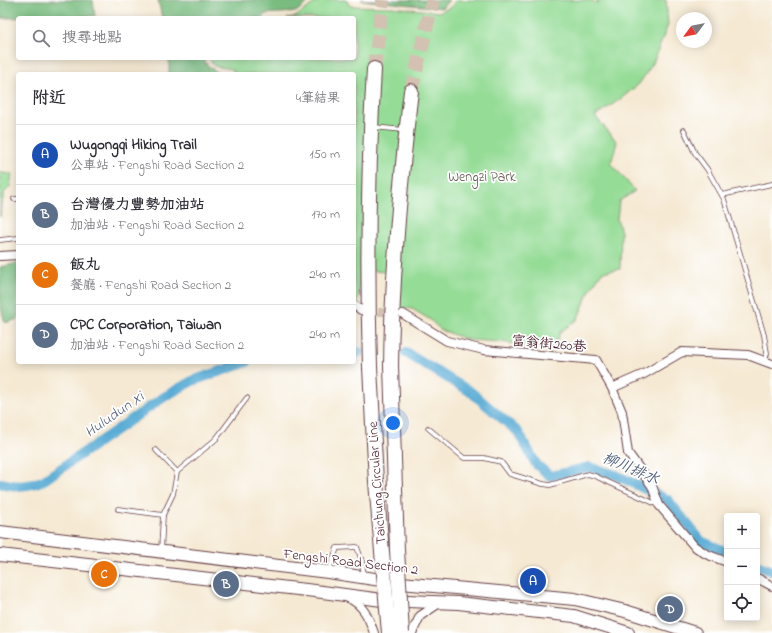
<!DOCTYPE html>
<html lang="zh-TW">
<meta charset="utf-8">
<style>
:root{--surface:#fff;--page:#f2f2f3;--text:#2b2b33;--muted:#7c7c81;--line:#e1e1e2;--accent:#0f766e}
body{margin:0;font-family:"Indie Flower","LXGW WenKai TC",sans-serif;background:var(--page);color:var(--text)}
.controls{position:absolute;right:12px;bottom:12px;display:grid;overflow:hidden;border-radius:4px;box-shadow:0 2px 10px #0003}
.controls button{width:36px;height:36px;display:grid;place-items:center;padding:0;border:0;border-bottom:1px solid var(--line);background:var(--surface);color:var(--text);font:20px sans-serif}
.compass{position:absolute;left:676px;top:12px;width:36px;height:36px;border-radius:50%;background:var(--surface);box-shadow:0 2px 10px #0003;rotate:238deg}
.you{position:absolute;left:393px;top:423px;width:14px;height:14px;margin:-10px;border:3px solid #fff;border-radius:50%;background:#1a73e8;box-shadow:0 0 0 6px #1a73e833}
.badge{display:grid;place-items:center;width:26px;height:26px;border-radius:50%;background:var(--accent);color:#fff;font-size:13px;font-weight:700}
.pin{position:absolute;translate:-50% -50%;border:2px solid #fff;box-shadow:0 1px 4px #0006}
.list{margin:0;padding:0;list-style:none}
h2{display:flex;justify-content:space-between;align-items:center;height:52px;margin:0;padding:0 16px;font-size:17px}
h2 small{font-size:13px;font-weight:400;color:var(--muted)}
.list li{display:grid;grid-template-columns:26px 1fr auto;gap:12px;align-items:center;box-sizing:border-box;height:60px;padding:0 16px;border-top:1px solid var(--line)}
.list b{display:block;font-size:15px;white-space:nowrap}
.list p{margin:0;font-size:13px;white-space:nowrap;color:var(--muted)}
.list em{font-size:13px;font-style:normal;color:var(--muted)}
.icon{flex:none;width:22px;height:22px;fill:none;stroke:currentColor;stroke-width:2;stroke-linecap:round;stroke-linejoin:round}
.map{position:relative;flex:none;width:772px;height:633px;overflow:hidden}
.search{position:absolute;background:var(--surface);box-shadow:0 2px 10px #0003;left:16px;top:16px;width:340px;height:44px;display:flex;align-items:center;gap:10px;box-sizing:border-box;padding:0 14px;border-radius:4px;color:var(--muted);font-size:15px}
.panel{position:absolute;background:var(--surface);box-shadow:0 2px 10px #0003;left:16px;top:72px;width:340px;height:292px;border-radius:4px}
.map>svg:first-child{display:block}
.green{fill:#95dc96;stroke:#707e60}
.forest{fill:#78bc7f;stroke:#616e55}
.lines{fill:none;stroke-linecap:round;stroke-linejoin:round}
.canal{stroke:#59abd4;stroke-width:10}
.minor-tunnel{stroke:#d3c1b1;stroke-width:8;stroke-dasharray:8 4;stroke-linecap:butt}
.motorway-tunnel{stroke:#d3c1b1;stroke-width:14;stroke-dasharray:14 7;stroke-linecap:butt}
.service-casing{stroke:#643d44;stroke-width:5.5}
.minor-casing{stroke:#643d44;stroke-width:10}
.primary-casing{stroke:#643d44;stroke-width:14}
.motorway-casing{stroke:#643d44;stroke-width:16}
.service{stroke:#fff;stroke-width:4}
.minor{stroke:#fff;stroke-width:8}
.primary{stroke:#fff;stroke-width:12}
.motorway{stroke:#fff;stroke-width:14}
.motorway-bridge-casing{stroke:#643d44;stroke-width:16;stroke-linecap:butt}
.motorway-bridge{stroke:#fff;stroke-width:14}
.labels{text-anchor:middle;stroke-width:3.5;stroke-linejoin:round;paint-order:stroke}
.park-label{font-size:14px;fill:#60584b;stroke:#fff}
.street-label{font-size:14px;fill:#4a1f2b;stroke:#fff}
.water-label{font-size:15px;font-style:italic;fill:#515e77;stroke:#fff}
</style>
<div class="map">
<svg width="772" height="633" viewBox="0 0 772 633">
<rect width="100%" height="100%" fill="#fff"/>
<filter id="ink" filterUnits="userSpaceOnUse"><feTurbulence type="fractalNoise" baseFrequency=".025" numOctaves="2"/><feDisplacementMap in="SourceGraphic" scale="8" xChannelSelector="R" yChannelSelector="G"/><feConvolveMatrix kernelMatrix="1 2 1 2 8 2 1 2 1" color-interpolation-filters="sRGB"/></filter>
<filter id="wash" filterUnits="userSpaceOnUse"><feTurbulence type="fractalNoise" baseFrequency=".012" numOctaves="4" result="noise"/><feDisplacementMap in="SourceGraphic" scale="16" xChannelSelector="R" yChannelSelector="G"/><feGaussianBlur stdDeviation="0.9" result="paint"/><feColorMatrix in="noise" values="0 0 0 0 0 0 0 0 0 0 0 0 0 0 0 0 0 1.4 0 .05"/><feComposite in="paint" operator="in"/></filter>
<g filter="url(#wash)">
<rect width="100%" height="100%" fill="#f5e9d3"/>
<g class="green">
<path d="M319,0H346L350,6L392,7L440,12L451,7L456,0H588L598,3L597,0H666L668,25L653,63L639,84L619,100L595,116L617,142L611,163L635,191L619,201L617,219L621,232L620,269L602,272L590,290L577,320L560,332L554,350L502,342L468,340L441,330L429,319L412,309L396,307L399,274L361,269L357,306L354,304V74H236L232,69L214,66L209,58H354V18H287L295,17Z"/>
<path d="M0,171L1,173L12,174L10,187L4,193V197L1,204L0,217Z"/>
</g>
<g class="forest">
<path d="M0,0H93L95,16L0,18Z"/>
<path d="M158,0H311L296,12L265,14L262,18H162Z"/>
<path d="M361,0H449L442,8Z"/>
<path d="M169,58H204L205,63L219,74H169Z"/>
<path d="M18,263V319L5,323L0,305V267Z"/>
</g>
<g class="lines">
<g class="canal">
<path d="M354,353L359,352"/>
<path d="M406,353L471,392L518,432L536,464L550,476L589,467L616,475L668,500L701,541L727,552"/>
<path d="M0,483C18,487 27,487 44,480L164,397L192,381L247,362"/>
<path d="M757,565L772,571"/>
</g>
</g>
</g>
<g filter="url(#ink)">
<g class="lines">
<path class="minor-tunnel" d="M366,311L395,313"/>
<g class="motorway-tunnel">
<path d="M374,69L383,0"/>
<path d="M411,91L433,0"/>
</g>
<defs>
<g id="service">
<path d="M373,127L404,130"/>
<path d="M684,130L695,153L707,169L724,199L764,335L767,353L765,361"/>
<path d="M722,195L772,184"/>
<path d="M14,199H18"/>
<path d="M0,240L18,238"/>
<path d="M428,428L464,458H484L501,462L510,474L543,484L550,485L588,474L595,476L658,505"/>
<path d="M156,450L177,472"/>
<path d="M118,509L163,515"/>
<path d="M161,551L163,515L173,494L177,472L216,439L247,398"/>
<path d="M329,570L337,548L357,547L362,561L364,577"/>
</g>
<g id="minor">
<path d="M0,256L18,255"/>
<path d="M354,305L361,310"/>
<path d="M403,314L447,341L484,350L596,360L612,388L622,412L628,453L652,486L659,505L694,546L706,554L727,562"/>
<path d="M612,388L644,374L682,352L748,355L772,364"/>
<path d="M757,578L772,586"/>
<path d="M348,598C363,604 369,618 374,633"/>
<path d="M412,633L420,616L438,604"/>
</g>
<g id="primary">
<path d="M0,532L328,572L401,583L575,599L625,611L695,633"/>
<path d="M0,555L315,591L382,600L458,603L574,616L628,633"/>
</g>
<g id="motorway">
<path d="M391,366C392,274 400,183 411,91"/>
<path d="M370,367C367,267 368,169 374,69"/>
</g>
</defs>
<use href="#service" class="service-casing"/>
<use href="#minor" class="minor-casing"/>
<use href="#primary" class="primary-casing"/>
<use href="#motorway" class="motorway-casing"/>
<use href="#service" class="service"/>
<use href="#minor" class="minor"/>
<use href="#primary" class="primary"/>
<use href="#motorway" class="motorway"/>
<defs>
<g id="motorway-bridge">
<path d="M391,366L397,550L402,633"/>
<path d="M370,367L376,482L389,633"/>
</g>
</defs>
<use href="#motorway-bridge" class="motorway-bridge-casing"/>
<use href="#motorway-bridge" class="motorway-bridge"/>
</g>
</g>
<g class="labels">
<g class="park-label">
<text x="482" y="181">Wengzi Park</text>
</g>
<g class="street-label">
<text transform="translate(549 343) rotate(5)" y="5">富翁街260巷</text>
<text transform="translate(376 483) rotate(-94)" y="5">Taichung Circular Line</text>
<text transform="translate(351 561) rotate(7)" y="5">Fengshi Road Section 2</text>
</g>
<g class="water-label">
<text transform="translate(114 414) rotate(-35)" y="5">Huludun Xi</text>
<text transform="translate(631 468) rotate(23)" y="5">柳川排水</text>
</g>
</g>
</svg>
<div class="controls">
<button>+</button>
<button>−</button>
<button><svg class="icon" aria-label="locate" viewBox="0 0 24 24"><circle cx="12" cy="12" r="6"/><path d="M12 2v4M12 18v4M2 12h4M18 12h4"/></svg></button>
</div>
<svg class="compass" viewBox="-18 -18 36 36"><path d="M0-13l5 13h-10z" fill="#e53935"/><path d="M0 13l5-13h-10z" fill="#7c7c81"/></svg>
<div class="you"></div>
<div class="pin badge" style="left:533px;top:581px;background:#1a4fb4">A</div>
<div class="pin badge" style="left:226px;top:584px;background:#5c6f8a">B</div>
<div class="pin badge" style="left:104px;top:574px;background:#e8710a">C</div>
<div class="pin badge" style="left:670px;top:609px;background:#5c6f8a">D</div>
<div class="search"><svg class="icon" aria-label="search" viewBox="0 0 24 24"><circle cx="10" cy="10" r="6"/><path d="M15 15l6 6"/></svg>搜尋地點</div>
<section class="panel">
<h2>附近<small>4筆結果</small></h2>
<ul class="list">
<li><span class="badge" style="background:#1a4fb4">A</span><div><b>Wugongqi Hiking Trail</b><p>公車站 · Fengshi Road Section 2</p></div><em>150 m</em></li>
<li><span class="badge" style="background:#5c6f8a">B</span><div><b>台灣優力豐勢加油站</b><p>加油站 · Fengshi Road Section 2</p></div><em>170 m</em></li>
<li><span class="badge" style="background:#e8710a">C</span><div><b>飯丸</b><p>餐廳 · Fengshi Road Section 2</p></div><em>240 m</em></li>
<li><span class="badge" style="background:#5c6f8a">D</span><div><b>CPC Corporation, Taiwan</b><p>加油站 · Fengshi Road Section 2</p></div><em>240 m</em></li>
</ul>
</section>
</div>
